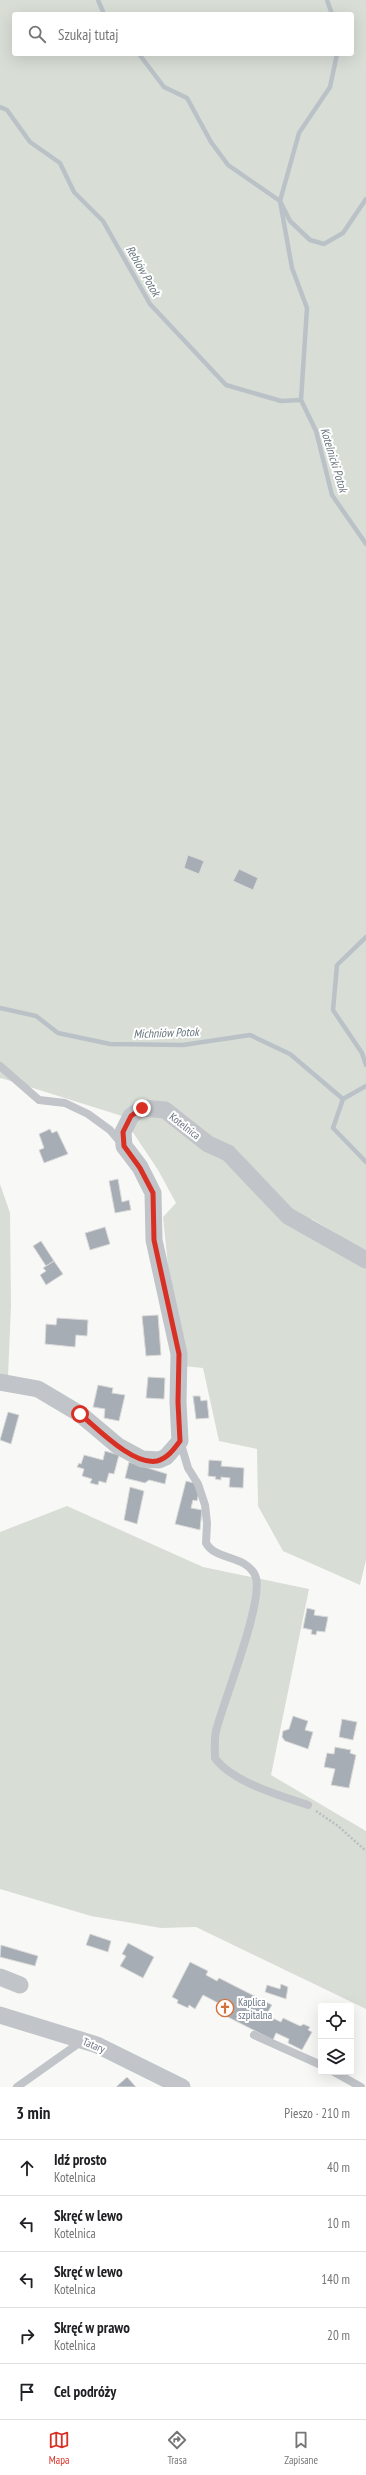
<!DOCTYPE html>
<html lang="pl">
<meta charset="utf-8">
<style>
:root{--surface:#fff;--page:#f2f2f2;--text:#202124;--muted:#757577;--line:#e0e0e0;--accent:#d93025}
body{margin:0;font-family:"PT Sans Narrow",sans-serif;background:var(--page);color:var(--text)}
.controls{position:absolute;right:12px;bottom:12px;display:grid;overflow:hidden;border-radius:4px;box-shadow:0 4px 16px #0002}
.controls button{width:36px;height:36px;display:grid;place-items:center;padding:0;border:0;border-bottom:1px solid var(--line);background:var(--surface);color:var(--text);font:20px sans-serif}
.stop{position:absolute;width:12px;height:12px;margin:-9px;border:3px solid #d93025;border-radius:50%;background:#fff}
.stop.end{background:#d93025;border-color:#fff;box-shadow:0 1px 4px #0008}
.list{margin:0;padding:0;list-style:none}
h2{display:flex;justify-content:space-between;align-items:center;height:52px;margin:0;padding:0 16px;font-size:17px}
h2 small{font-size:13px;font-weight:400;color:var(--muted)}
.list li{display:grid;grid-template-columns:26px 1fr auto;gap:12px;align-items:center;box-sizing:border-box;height:56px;padding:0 16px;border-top:1px solid var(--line)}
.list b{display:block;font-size:15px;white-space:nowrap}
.list p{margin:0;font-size:13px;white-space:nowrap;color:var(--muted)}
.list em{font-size:13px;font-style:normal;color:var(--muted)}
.icon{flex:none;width:22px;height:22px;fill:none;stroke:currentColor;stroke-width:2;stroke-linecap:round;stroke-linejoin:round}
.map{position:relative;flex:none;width:366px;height:2087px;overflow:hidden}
.search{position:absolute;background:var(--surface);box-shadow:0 4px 16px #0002;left:12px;right:12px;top:12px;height:44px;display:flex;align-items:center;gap:10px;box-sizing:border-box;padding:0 14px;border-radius:4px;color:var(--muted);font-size:15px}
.sheet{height:332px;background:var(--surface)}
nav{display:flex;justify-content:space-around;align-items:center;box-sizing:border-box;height:56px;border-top:1px solid var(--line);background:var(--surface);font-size:11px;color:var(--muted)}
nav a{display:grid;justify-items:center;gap:2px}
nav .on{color:var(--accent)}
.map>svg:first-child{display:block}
.green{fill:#d8ddd6;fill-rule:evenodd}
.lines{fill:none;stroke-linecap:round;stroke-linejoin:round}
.stream{stroke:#bac2c8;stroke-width:4.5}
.building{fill:#a7adb4;stroke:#dadad9}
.path{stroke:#bbbdc0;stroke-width:2.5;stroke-dasharray:2 2;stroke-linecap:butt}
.service{stroke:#c1c4c8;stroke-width:8}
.minor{stroke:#c1c4c8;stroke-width:17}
.route{stroke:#d93025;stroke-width:5}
.labels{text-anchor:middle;stroke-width:4;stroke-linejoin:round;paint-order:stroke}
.street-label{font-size:11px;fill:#6b7685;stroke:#fff}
.poi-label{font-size:11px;fill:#6b7685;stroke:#fff;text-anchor:start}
.water-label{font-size:12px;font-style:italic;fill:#67767f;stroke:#fff}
</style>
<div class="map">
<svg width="366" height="2087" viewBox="0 0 366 2087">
<rect width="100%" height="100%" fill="#f8f9f7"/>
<g class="green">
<path d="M0,0H366V1252L312,1219L298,1221L366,1264V1560L360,1585L283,1551L258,1506L257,1449L219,1441L203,1368L183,1366L170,1285L163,1217L176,1203L158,1170L122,1116L1,1078L0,1079ZM14,14H352V54H14Z"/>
<path d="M0,1184L10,1213L11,1305L8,1377L0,1375Z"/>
<path d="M67,1506L203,1567L309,1589L271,1775L366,1831V2009L196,1927L161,1928L91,1916L0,1889V1532Z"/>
</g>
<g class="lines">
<g class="stream">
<path d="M98,0L104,14"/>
<path d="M327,0L332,14"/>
<path d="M139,54L164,87L187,98L211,142L228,165L280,201L290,221L310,240L324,244L343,233L366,199"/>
<path d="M337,54L330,87L299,133L280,201L292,268L307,308L301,400L316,431L332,495L366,544"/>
<path d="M0,107L7,110L30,142L60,163L74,192L103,221L150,304L226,385L281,401L301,400"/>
<path d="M366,937L337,965L333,1010L362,1053L366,1065"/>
<path d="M0,1008L36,1016L58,1033L110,1044L183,1045L250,1035L290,1054L343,1099"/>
<path d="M366,1086L343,1099L333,1128L366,1162"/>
</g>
</g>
<g class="building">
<path d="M188,855L204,861L199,874L184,868Z"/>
<path d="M239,869L258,878L253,890L233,881Z"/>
<path d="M50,1129L52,1133L57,1131L68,1154L44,1163L39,1150L44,1148L39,1134Z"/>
<path d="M118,1179L122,1202L129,1200L131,1210L115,1213L109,1181Z"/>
<path d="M105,1227L110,1244L90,1250L85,1233Z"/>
<path d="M41,1241L54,1261L46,1266L33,1246Z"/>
<path d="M54,1261L63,1274L46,1285L40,1275L46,1271L43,1268Z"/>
<path d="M158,1315L161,1355L146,1356L142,1316Z"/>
<path d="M57,1318L88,1320L87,1336L76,1335L75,1347L45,1344L46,1324L56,1325Z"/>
<path d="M148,1377L165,1378L164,1399L146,1398Z"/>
<path d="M98,1385L113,1388L112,1393L125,1395L119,1421L104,1418L105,1409L93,1407Z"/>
<path d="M193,1396H200L201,1401L207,1400L209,1418L196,1419Z"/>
<path d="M8,1412L19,1415L11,1444L0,1440Z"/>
<path d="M105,1451L119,1455L114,1474L109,1473L106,1483L99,1481L98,1485L90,1483L92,1479L82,1476L84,1469L77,1467L79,1463L81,1464L84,1455L103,1460Z"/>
<path d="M209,1460L222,1461L221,1466L244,1468L243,1488L229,1487L230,1478L221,1477V1480L215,1479L216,1477L208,1476Z"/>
<path d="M129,1462L167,1474L165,1484L149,1480L145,1483L125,1478Z"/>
<path d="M186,1481L194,1483L199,1491L197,1501L193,1500L191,1508L202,1510L200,1530L175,1524Z"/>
<path d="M130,1487L144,1491L137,1524L124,1520Z"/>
<path d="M307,1608L315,1610L314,1615L328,1617L325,1632L317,1631L316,1635L311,1634L312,1630L303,1628Z"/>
<path d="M293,1716L308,1721L305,1730L313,1732L308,1749L285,1741L282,1737L283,1731L289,1729Z"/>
<path d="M342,1719L357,1722L353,1740L339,1737Z"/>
<path d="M335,1747L351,1750L350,1753L356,1755L349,1788L331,1785L335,1769L324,1767L327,1753L334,1754Z"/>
<path d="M90,1934L111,1941L108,1952L86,1945Z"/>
<path d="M128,1943L154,1957L143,1978L120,1966L126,1956L122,1954Z"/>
<path d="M1,1945L38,1956L35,1966L0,1957Z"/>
<path d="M190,1962L208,1971L206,1975L217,1981L219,1978L272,2005L266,2015L281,2022L283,2018L298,2025L301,2026L303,2024L310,2027L308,2030L312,2032L302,2050L288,2043L289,2039L276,2033L273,2040L216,2011L220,2004L203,1995L195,2009L189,2005L188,2008L177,2003L178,2000L172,1997Z"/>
<path d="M281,1984L288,1987L286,1999L265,1992L267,1985L280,1989Z"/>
<path d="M127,2077L136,2087H116Z"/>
</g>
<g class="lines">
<path class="path" d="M316,1811L338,1826L366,1851"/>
<g class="service">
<path d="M0,1066L39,1100L65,1103L88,1114L110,1130L121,1143"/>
<path d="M180,1441L188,1468L198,1484L205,1505L207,1523L206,1543C216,1561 244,1554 255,1575C266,1597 223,1702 216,1731C214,1740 215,1749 215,1758C232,1782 281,1796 308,1805"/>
<path d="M254,2035L321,2065"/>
<path d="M334,2072L361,2087"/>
<path d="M17,2087L82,2041"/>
</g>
<g class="minor">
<path d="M0,1382L38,1389L80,1414L118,1446L142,1459L159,1460L166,1457L180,1441L178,1402L179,1354L154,1240L153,1193L140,1167L124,1146L123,1132L131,1116L142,1108L165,1110L208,1144L228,1153L288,1216L366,1260"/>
<path d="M0,1977L20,1985"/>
<path d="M0,2015L97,2045L182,2087"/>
</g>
</g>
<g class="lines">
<path class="route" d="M80,1414C97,1428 133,1466 157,1461C168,1458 174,1449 180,1441L178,1402L179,1354L154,1240L153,1193L140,1168L124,1146L123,1132L131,1116L142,1108"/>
</g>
<defs>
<symbol id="church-ring" viewBox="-11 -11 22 22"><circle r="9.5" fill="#fff" stroke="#d4723c" stroke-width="1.5"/><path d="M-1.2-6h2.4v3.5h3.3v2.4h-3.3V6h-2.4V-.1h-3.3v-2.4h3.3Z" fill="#d4723c"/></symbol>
</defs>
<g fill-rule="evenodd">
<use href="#church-ring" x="215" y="1998" width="20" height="20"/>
</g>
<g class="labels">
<g class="street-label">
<text transform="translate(185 1126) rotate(38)" y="4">Kotelnica</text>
<text transform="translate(94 2045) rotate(22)" y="4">Tatary</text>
</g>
<g class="poi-label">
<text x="238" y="2006">Kaplica<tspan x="238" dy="13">szpitalna</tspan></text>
</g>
<g class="water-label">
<text transform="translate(143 271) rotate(60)" y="4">Reblów Potok</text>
<text transform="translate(334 460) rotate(73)" y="4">Kotelnicki Potok</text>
<text transform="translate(166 1033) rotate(-2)" y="4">Michniów Potok</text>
</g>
</g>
</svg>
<div class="controls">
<button><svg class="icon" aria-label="locate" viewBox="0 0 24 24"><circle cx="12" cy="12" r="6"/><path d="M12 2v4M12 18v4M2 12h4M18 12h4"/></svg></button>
<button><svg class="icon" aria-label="layers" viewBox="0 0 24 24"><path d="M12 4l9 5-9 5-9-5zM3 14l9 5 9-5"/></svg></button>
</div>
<div class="stop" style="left:80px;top:1414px"></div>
<div class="stop end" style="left:142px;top:1108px"></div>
<div class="search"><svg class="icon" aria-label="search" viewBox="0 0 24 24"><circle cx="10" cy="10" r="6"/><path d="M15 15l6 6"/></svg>Szukaj tutaj</div>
</div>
<section class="sheet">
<h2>3 min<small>Pieszo · 210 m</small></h2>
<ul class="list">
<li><svg class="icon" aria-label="ahead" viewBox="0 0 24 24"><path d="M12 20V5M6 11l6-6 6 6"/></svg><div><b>Idź prosto</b><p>Kotelnica</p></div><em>40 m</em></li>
<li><svg class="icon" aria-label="left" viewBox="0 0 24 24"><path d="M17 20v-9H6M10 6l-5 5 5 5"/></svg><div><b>Skręć w lewo</b><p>Kotelnica</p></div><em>10 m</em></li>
<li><svg class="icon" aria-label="left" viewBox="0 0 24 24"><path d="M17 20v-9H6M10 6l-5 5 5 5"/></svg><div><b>Skręć w lewo</b><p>Kotelnica</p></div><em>140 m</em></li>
<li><svg class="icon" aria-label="right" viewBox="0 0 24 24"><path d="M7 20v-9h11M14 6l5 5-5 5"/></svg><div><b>Skręć w prawo</b><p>Kotelnica</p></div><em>20 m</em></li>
<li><svg class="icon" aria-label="arrive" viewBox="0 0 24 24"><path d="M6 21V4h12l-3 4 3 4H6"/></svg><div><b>Cel podróży</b></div></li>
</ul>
</section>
<nav>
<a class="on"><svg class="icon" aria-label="map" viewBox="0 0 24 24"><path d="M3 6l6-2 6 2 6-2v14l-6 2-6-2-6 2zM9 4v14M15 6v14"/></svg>Mapa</a>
<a><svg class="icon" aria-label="directions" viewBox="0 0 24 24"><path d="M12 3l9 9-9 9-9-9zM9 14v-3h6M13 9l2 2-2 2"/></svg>Trasa</a>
<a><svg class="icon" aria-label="saved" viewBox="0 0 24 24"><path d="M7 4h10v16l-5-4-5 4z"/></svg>Zapisane</a>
</nav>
